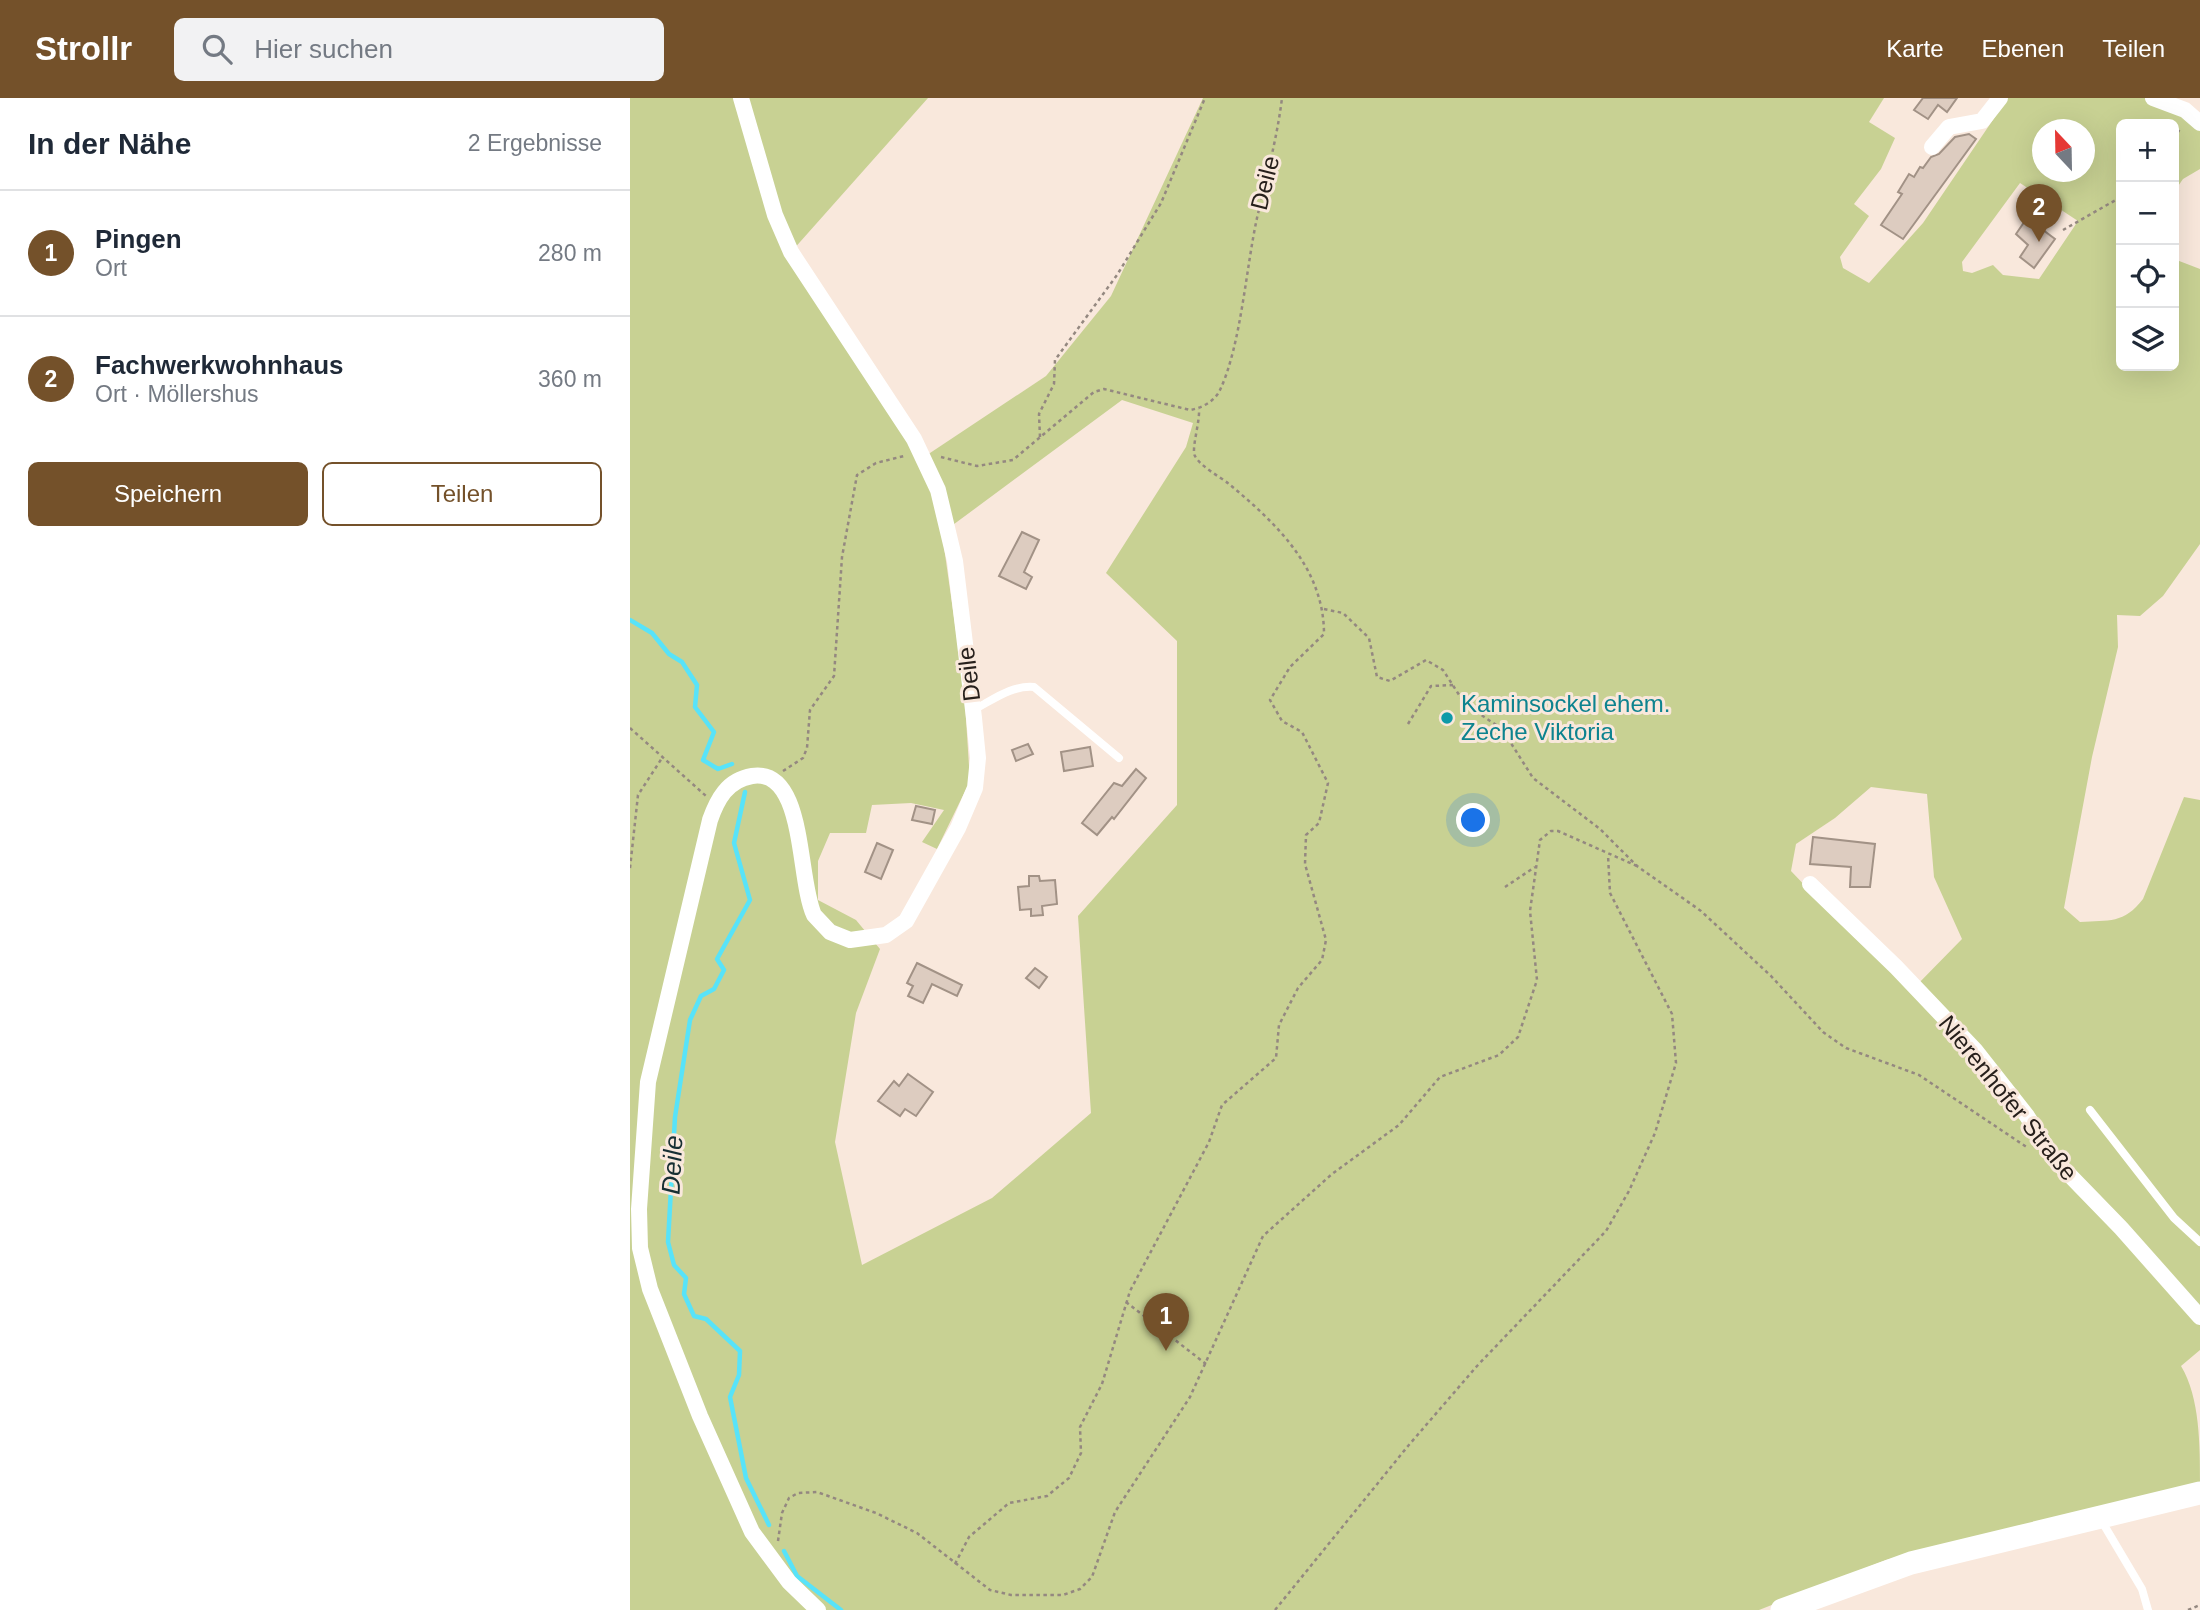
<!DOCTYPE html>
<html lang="de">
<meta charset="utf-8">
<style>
:root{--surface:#fff;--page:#f2f2f3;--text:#1f2937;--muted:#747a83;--line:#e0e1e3;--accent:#74512a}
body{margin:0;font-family:Helvetica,sans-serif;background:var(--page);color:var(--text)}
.controls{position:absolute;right:21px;top:21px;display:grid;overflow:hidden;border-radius:10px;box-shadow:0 7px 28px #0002}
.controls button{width:63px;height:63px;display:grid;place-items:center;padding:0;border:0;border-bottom:2px solid var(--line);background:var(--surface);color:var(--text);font:35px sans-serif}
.compass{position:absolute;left:1402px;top:21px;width:63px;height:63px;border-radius:50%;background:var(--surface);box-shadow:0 7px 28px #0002;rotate:338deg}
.you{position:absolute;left:844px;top:723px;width:24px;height:24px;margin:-18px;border:5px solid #fff;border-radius:50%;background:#1a73e8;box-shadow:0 0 0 10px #1a73e833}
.badge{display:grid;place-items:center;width:46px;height:46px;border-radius:50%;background:var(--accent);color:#fff;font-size:23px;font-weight:700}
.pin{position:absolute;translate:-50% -58px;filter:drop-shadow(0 2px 4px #0008)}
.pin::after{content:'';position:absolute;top:37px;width:24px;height:21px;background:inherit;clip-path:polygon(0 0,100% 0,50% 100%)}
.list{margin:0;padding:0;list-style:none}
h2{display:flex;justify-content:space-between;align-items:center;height:91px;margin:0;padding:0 28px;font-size:30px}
h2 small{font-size:23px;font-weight:400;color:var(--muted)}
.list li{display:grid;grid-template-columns:46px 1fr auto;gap:21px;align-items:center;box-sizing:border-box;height:126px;padding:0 28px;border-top:2px solid var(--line)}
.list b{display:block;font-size:26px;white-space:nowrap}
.list p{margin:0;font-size:23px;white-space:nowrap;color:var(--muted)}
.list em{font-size:23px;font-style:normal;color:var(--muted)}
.actions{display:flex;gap:14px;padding:21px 28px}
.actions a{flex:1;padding:16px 0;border:2px solid var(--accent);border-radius:10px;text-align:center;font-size:24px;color:var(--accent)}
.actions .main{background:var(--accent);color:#fff}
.icon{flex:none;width:38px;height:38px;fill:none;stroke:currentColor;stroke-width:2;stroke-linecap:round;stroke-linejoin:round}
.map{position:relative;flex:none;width:1570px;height:1512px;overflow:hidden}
header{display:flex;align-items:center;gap:42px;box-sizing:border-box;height:98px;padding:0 35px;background:var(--accent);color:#fff}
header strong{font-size:33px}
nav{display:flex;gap:38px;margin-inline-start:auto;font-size:24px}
.search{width:490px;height:63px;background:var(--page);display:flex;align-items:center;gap:18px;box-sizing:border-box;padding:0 24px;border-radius:10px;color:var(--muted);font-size:26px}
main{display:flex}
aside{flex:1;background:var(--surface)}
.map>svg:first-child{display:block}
.green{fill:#c8d193;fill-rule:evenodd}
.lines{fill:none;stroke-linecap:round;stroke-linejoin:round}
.stream{stroke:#58e3f9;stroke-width:4.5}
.building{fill:#ddccc0;stroke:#a29286;stroke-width:2}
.path{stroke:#948880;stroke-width:2.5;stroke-dasharray:3.5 3.5;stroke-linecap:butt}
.service{stroke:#fff;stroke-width:8}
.minor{stroke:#fff;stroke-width:16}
.secondary{stroke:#fff;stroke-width:23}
.culture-dot{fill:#0f9aa8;stroke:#f9e8dc;stroke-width:2.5}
.labels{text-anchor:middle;stroke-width:6;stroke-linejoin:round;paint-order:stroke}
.street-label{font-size:24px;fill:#27201c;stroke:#f9e8dc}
.culture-label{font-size:24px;fill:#0d838f;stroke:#f9e8dc;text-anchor:start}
.water-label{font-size:26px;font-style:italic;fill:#172f33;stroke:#f9e8dc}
</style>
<header>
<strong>Strollr</strong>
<div class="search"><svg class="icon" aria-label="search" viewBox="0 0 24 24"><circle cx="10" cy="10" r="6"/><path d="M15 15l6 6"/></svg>Hier suchen</div>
<nav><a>Karte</a><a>Ebenen</a><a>Teilen</a></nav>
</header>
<main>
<aside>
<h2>In der Nähe<small>2 Ergebnisse</small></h2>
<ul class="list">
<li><span class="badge">1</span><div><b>Pingen</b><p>Ort</p></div><em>280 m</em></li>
<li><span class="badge">2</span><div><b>Fachwerkwohnhaus</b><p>Ort · Möllershus</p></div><em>360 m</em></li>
</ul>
<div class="actions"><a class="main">Speichern</a><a>Teilen</a></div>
</aside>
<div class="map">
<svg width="1570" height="1512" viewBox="0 0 1570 1512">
<rect width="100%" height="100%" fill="#f9e8dc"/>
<path class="green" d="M0,0H298L162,153L294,359L416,278L481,198L573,0H1254L1239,24L1265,40L1251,71L1224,106L1239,118L1210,159L1213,170L1239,185L1293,125L1373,7L1369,0H1518L1570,28V71L1553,81L1544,94V26H1491V268H1544V161L1570,171V446L1533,498L1510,518L1487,517L1488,549L1462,659L1434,810L1450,824C1479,822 1494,826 1513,801L1554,699L1570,702V1252L1551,1268C1570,1299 1570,1348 1570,1385L1256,1462L1129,1512H0ZM1412,32H1454V74H1412ZM1390,85L1448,123L1409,181L1373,177L1363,167L1342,175L1333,173L1332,164ZM492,302L563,325L556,349L476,475L547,543V707L448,818L461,1015L362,1100L232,1167L205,1044L226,915L250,851L226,822L188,802V763L200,735H236L242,707L281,705L314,712L292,744L307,751L340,683L334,590L312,435ZM1241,689L1297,696L1304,779L1332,841L1284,890L1224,839L1161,773L1166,746L1205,720Z"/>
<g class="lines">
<g class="stream">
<path d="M0,522L22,535L39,556L52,564L67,587L65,609L84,634L73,662L88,671L102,666"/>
<path d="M115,694L104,745L120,802L87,861L94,872L84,891L71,898L60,922L45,1019L38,1144L44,1167L56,1180L54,1196L64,1218L76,1221L110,1253L109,1277L100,1299L116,1380L139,1427"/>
<path d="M154,1453L167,1478L211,1512"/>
</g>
</g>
<g class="building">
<path d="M1293,0H1327L1317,14L1308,7L1298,21L1284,12Z"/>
<path d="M1339,36L1346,41L1273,141L1251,127L1272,96L1268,94L1279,76L1284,79L1290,69L1293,70L1301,59L1309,56L1325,39Z"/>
<path d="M1397,120L1425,141L1404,170L1390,159L1398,147L1386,136Z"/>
<path d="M392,434L409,442L394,474L402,479L396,491L369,478Z"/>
<path d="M398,646L403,656L386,663L382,652Z"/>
<path d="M460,649L463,668L434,673L431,654Z"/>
<path d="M506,671L516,680L484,721L482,719L467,737L452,725L484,685L492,688Z"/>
<path d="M286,708L305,712L302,726L282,722Z"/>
<path d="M1183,739L1245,746L1240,789H1220L1221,769L1180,766Z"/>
<path d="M247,745L263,752L251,781L235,774Z"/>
<path d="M399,778H409L410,783L425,782L427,806L412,808L413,817L401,818V811L390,812L388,789L399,788Z"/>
<path d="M287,865L332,887L327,898L302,886L293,905L278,898L283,888L277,885Z"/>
<path d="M405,870L417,879L409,890L396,880Z"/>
<path d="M278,976L303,994L286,1018L275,1011L270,1018L248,1003L264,983L269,988Z"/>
</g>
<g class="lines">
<g class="path">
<path d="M1544,41L1551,29"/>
<path d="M1433,132L1491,99"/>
<path d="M410,339L409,316L424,286L425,262L487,177L531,105L575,0"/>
<path d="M311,359L347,368L383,362L464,294L474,291L560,312C572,310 585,303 590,292C611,247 616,170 627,120C636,80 647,41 652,0"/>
<path d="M694,511L713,515L739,540L747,579L760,583L796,562L813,572L835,606L872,631L903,680L970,731L1007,768L1071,813L1141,878L1193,934L1216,950L1289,977L1398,1050"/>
<path d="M778,626L801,588L825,587"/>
<path d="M0,630L76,698"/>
<path d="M153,673L173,660L177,650L180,612L204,578L212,459L227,377L246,365L274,358"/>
<path d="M0,770L8,697L32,660"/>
<path d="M875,789L905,769"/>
<path d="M496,1204L576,1266"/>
<path d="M148,1443L152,1415L159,1400L168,1395L187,1394L246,1415L287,1435L360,1492L381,1497H433L450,1491L462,1479L485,1414L560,1299L633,1138L702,1076L769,1027L810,979L869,957L888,939L907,882L900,813L910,742L921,733H928L1007,768"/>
<path d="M325,1466L339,1439L379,1405L417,1398L439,1380L451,1355L450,1329L472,1286L500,1193L579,1044L592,1007L646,960L649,927L668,890L692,862L696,842L675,766L676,737L689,725L698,685L672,634L652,623L640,602L660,569L694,536C694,470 646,425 599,386C589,378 571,369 565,358C561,352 570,324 569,311"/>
<path d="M645,1512L778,1348L847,1268L976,1133L999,1093L1025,1035L1046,965L1042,916L980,795L978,757"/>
<path d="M1558,1512L1570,1507"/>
</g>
<g class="service">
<path d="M343,612C363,602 381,587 404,589L489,660"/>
<path d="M1460,1012L1544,1120L1570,1144"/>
<path d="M1471,1422L1512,1491L1518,1512"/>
</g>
<g class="minor">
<path d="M111,0L145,117L161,154L284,341L308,392L325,463L344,620L348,660L345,690L328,730L276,823L256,837L220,842L200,834L184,817C167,780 176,670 122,678C97,682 87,702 80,722L18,984L9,1111L10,1150L20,1191L35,1229L70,1318L122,1434L159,1484L188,1512"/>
<path d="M1523,0L1555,12L1570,25"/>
<path d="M1302,49L1319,29L1352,23L1370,0"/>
<path d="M1180,786L1266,869L1345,952L1397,1018L1424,1061L1491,1130L1570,1219"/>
</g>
<path class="secondary" d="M1152,1512L1281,1465L1570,1395"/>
</g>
<circle class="culture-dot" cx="817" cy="620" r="7"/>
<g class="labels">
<g class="street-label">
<text transform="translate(635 85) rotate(-76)" y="8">Deile</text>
<text transform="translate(339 576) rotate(-97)" y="8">Deile</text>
<text transform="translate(1378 1000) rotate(51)" y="8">Nierenhofer Straße</text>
</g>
<g class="culture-label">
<text x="831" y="614">Kaminsockel ehem.<tspan x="831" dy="28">Zeche Viktoria</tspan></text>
</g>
<g class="water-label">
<text transform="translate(42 1067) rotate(-87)" y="9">Deile</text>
</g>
</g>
</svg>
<div class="controls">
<button>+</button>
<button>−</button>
<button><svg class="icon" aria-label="locate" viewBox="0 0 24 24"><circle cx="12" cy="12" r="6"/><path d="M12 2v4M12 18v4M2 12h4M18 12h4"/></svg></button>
<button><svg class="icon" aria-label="layers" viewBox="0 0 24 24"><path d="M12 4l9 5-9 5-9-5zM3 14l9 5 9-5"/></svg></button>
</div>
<svg class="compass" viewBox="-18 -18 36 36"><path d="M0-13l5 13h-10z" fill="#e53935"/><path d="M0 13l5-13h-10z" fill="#747a83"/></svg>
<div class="you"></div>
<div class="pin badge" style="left:536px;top:1253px">1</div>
<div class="pin badge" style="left:1409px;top:144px">2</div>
</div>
</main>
